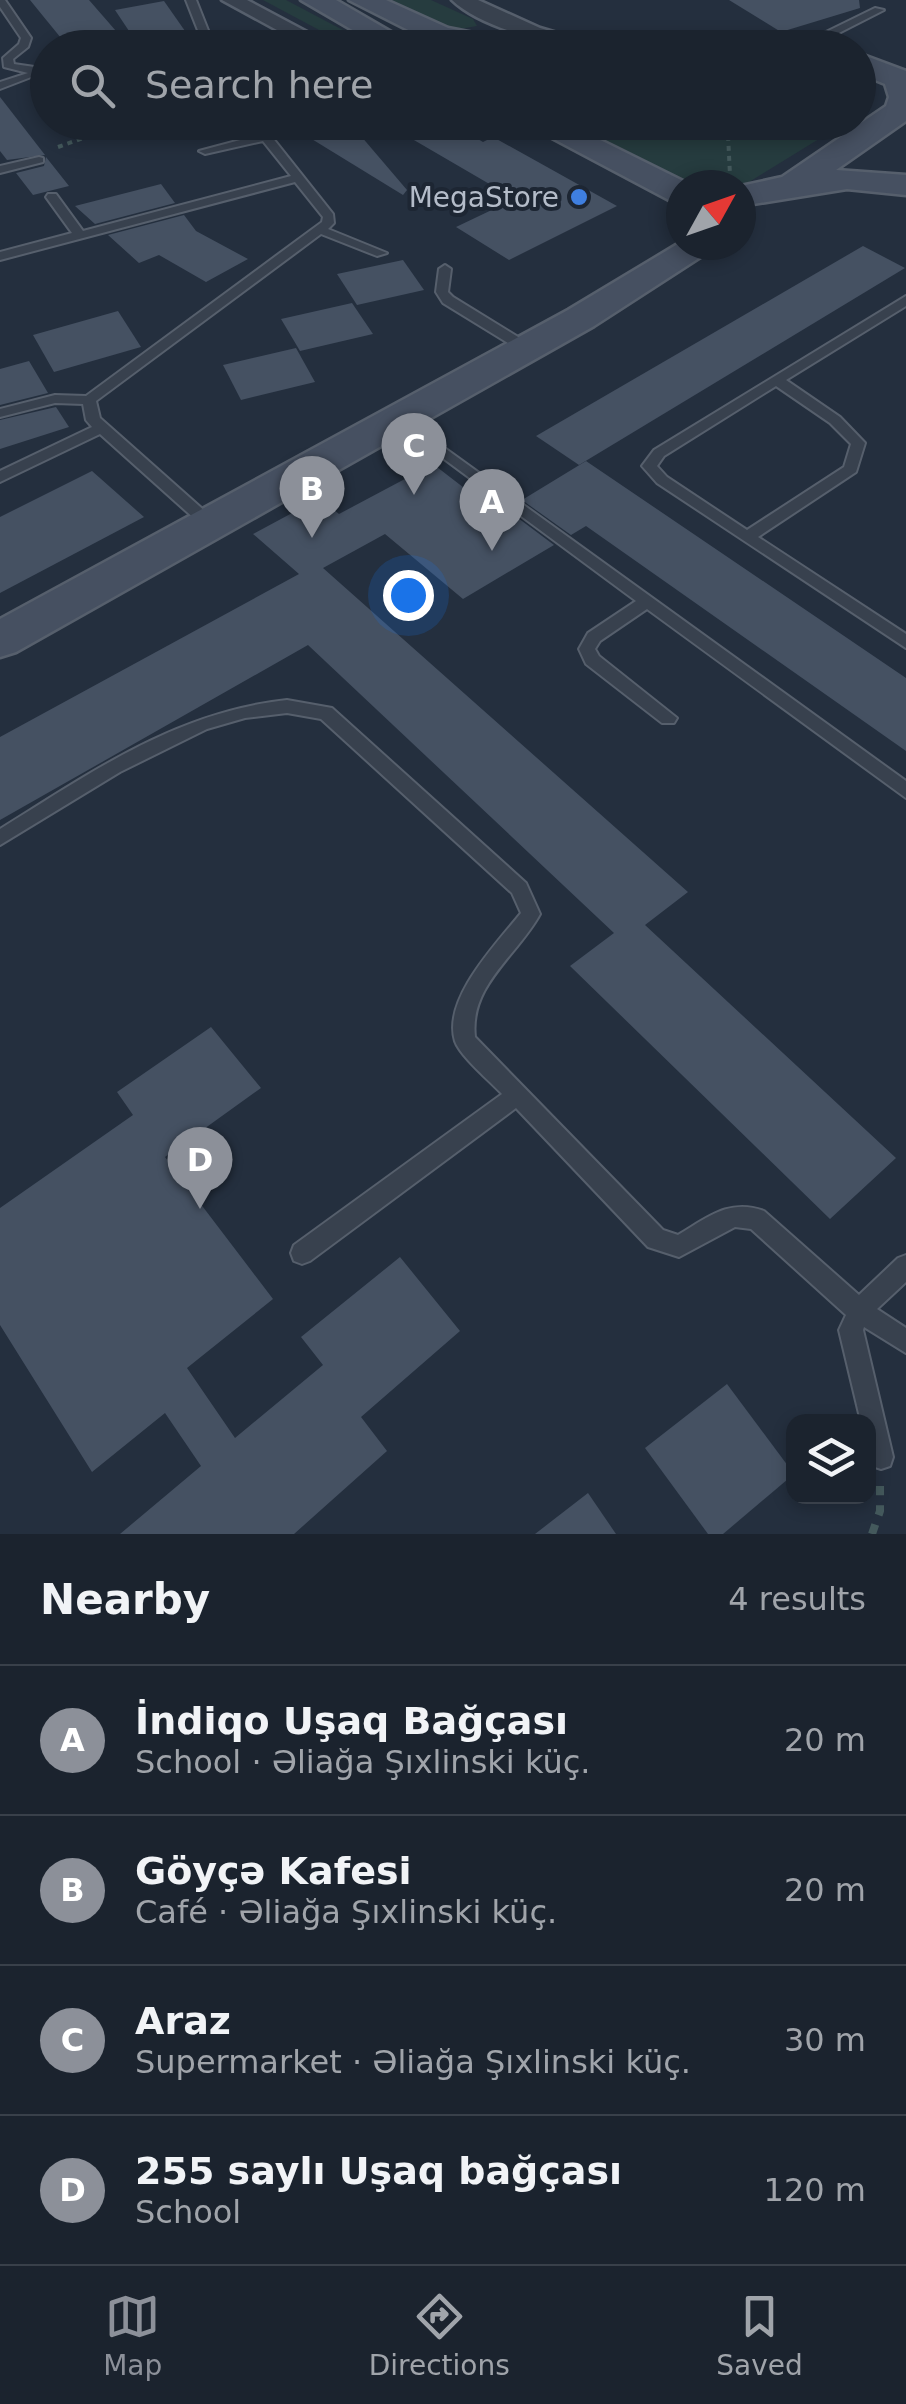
<!DOCTYPE html>
<meta charset="utf-8">
<style>
:root{--surface:#1b232e;--page:#282f3a;--text:#f1f3f6;--muted:#a0a4aa;--line:#39404a;--accent:#8c9099}
body{margin:0;font-family:"DejaVu Sans",sans-serif;background:var(--page);color:var(--text)}
.controls{position:absolute;right:30px;bottom:30px;display:grid;overflow:hidden;border-radius:20px;box-shadow:0 5px 15px #0003}
.controls button{width:90px;height:90px;display:grid;place-items:center;padding:0;border:0;border-bottom:2px solid var(--line);background:var(--surface);color:var(--text);font:50px sans-serif}
.compass{position:absolute;left:666px;top:170px;width:90px;height:90px;border-radius:50%;background:var(--surface);box-shadow:0 5px 15px #0003;rotate:50deg}
.you{position:absolute;left:408px;top:595px;width:35px;height:35px;margin:-25px;border:8px solid #fff;border-radius:50%;background:#1a73e8;box-shadow:0 0 0 15px #1a73e833}
.badge{display:grid;place-items:center;width:65px;height:65px;border-radius:50%;background:var(--accent);color:#fff;font-size:32px;font-weight:700}
.pin{position:absolute;translate:-50% -82px;filter:drop-shadow(0 2px 5px #0008)}
.pin::after{content:'';position:absolute;top:52px;width:35px;height:30px;background:inherit;clip-path:polygon(0 0,100% 0,50% 100%)}
.list{margin:0;padding:0;list-style:none}
h2{display:flex;justify-content:space-between;align-items:center;height:130px;margin:0;padding:0 40px;font-size:42px}
h2 small{font-size:32px;font-weight:400;color:var(--muted)}
.list li{display:grid;grid-template-columns:65px 1fr auto;gap:30px;align-items:center;box-sizing:border-box;height:150px;padding:0 40px;border-top:2px solid var(--line)}
.list b{display:block;font-size:38px;white-space:nowrap}
.list p{margin:0;font-size:32px;white-space:nowrap;color:var(--muted)}
.list em{font-size:32px;font-style:normal;color:var(--muted)}
.icon{flex:none;width:55px;height:55px;fill:none;stroke:currentColor;stroke-width:2;stroke-linecap:round;stroke-linejoin:round}
.map{position:relative;flex:none;width:906px;height:1534px;overflow:hidden}
.search{position:absolute;background:var(--surface);box-shadow:0 5px 15px #0003;left:30px;right:30px;top:30px;height:110px;display:flex;align-items:center;gap:25px;box-sizing:border-box;padding:0 35px;border-radius:55px;color:var(--muted);font-size:38px}
.sheet{height:730px;background:var(--surface)}
nav{display:flex;justify-content:space-around;align-items:center;box-sizing:border-box;height:140px;border-top:2px solid var(--line);background:var(--surface);font-size:28px;color:var(--muted)}
nav a{display:grid;justify-items:center;gap:5px}
nav .on{color:var(--accent)}
.map>svg:first-child{display:block}
.green{fill:#263c3f}
.building{fill:#455162}
.lines{fill:none;stroke-linecap:round;stroke-linejoin:round}
.service-casing{stroke:#565f6c;stroke-width:4}
.minor-casing{stroke:#565f6c;stroke-width:5}
.secondary-casing{stroke:#565f6c;stroke-width:5}
.path-far1{stroke:#44595c;stroke-width:4;stroke-dasharray:5 5;stroke-linecap:butt}
.path{stroke:#44595c;stroke-width:8;stroke-dasharray:10 10;stroke-linecap:butt}
.service{fill:#38414e;fill-rule:evenodd}
.minor{fill:#38414e;fill-rule:evenodd}
.secondary{fill:#465061;fill-rule:evenodd}
.shop-dot{fill:#3f7fe0;stroke:#1d2633;stroke-width:4}
.labels{text-anchor:middle;stroke-width:8;stroke-linejoin:round;paint-order:stroke}
.far-poi-label{font-size:28px;fill:#b4bcc9;stroke:#1d2633;text-anchor:end}
</style>
<div class="map">
<svg width="906" height="1534" viewBox="0 0 906 1534">
<rect width="100%" height="100%" fill="#242f3e"/>
<g class="green">
<path d="M263,0H286L375,47H351Z"/>
<path d="M392,0H431L473,19L477,26L454,30Z"/>
<path d="M570,123H845L741,187L695,185Z"/>
</g>
<g class="building">
<path d="M30,0H89L116,31L65,43Z"/>
<path d="M729,0H859L860,8L781,32Z"/>
<path d="M164,1L185,31L135,40L115,10Z"/>
<path d="M0,97L45,155L7,160L0,151Z"/>
<path d="M284,122H349L407,190L403,195Z"/>
<path d="M383,122H449L483,142L493,137L617,206L509,260L456,227L515,199Z"/>
<path d="M46,157L69,186L33,195L16,173L44,166Z"/>
<path d="M161,184L175,203L95,224L75,206Z"/>
<path d="M184,215L196,231L248,259L206,282L159,255L139,263L108,235Z"/>
<path d="M863,246L905,268L579,465L536,436Z"/>
<path d="M403,260L424,290L357,305L337,274Z"/>
<path d="M352,303L373,334L300,351L281,319Z"/>
<path d="M118,311L141,347L54,372L33,335Z"/>
<path d="M296,348L315,382L241,400L223,365Z"/>
<path d="M29,361L48,393L0,405V369Z"/>
<path d="M56,407L69,427L0,449V420Z"/>
<path d="M586,461L906,678V751L586,526L571,535L522,500Z"/>
<path d="M433,464L498,514L506,509L554,545L463,599L385,534L323,568L688,892L645,925L896,1158L830,1219L570,966L614,933L308,645L0,820V737L299,574L253,534L320,498L339,514Z"/>
<path d="M92,471L144,517L0,593V517Z"/>
<path d="M211,1027L261,1088L165,1157L273,1299L187,1368L235,1438L323,1365L301,1337L400,1257L460,1331L361,1417L387,1451L294,1534H120L201,1466L165,1413L92,1472L0,1325V1208L133,1115L117,1092Z"/>
<path d="M727,1384L794,1474L723,1534H708L645,1448Z"/>
<path d="M588,1493L616,1534H535Z"/>
</g>
<g class="lines">
<defs>
<g id="service">
<path d="M0,0H5L31,38L28,47L13,59L14,64L48,69V75L39,74L0,89V82L28,73L4,67L3,58L19,44L21,38L0,7Z"/>
<path d="M186,0H196L215,48H205Z"/>
<path d="M875,8L884,10L831,37L832,48H822V34Z"/>
<path d="M249,122H260L333,214L334,223L328,229L387,253L377,256L321,234L96,401L100,418L216,521L219,525L216,529H206L100,434L0,482V471L92,427L86,420L83,404L55,403L0,417V409L55,395L86,396L322,222L323,217L295,182L0,260V252L72,233L46,197L48,194H56L83,231L291,176L263,141L205,154L199,151L259,135Z"/>
<path d="M39,157L43,158V162L0,173V166Z"/>
<path d="M445,265L451,269L448,292L453,297L531,345V351H521L443,303L436,292L439,269Z"/>
<path d="M906,296V306L786,380L840,417L865,443L856,472L758,537L906,634V648L657,483L642,466L654,450ZM776,386L830,423L851,444L844,467L747,530L667,477L657,466L664,456Z"/>
<path d="M399,415L906,781V798L647,609L600,641L595,649L599,656L677,718L674,723H662L586,664L579,649L588,633L636,601L394,422V416Z"/>
<path d="M287,700L332,708L526,883L540,914C518,955 469,985 475,1037L663,1230L678,1235C707,1218 729,1198 764,1211L859,1295L898,1258L906,1255V1282L877,1309L906,1328V1353L864,1327L863,1330L893,1457L890,1466L881,1469L872,1466L868,1456V1422H861L839,1330L846,1315L751,1229L735,1227L679,1257L648,1247L516,1108L310,1261L302,1264L294,1261L291,1253L294,1245L502,1094C491,1082 460,1056 455,1041C442,999 497,943 521,913L512,893L321,719L287,713L245,718L207,729L120,772L0,845V829C92,772 176,712 287,700Z"/>
</g>
<g id="minor">
<path d="M222,0H247L337,48H310Z"/>
<path d="M452,0H478L540,28L607,48C564,48 484,31 452,0Z"/>
</g>
<g id="secondary">
<path d="M301,0H336L405,40L395,48L380,46Z"/>
<path d="M349,0H386L448,28L520,42L524,48H460L430,41Z"/>
<path d="M858,53L906,71V121L836,170L906,175V195L847,189L741,206V186L782,177L886,106L889,97L885,84L858,73Z"/>
<path d="M522,122H564L691,185H681V203L669,200Z"/>
<path d="M681,242L719,245L594,326L16,652L0,657V619L568,310Z"/>
</g>
</defs>
<use href="#service" class="service-casing"/>
<use href="#minor" class="minor-casing"/>
<use href="#secondary" class="secondary-casing"/>
<g class="path-far1">
<path d="M702,122L728,135L730,175"/>
<path d="M728,135L760,122"/>
<path d="M58,147L128,122"/>
</g>
<path class="path" d="M872,1534L880,1511V1486"/>
<use href="#service" class="service"/>
<use href="#minor" class="minor"/>
<use href="#secondary" class="secondary"/>
</g>
<circle class="shop-dot" cx="579" cy="197" r="10"/>
<g class="labels">
<g class="far-poi-label">
<text x="559" y="207">MegaStore</text>
</g>
</g>
</svg>
<div class="controls">
<button><svg class="icon" aria-label="layers" viewBox="0 0 24 24"><path d="M12 4l9 5-9 5-9-5zM3 14l9 5 9-5"/></svg></button>
</div>
<svg class="compass" viewBox="-18 -18 36 36"><path d="M0-13l5 13h-10z" fill="#e53935"/><path d="M0 13l5-13h-10z" fill="#a0a4aa"/></svg>
<div class="you"></div>
<div class="pin badge" style="left:492px;top:551px">A</div>
<div class="pin badge" style="left:312px;top:538px">B</div>
<div class="pin badge" style="left:414px;top:495px">C</div>
<div class="pin badge" style="left:200px;top:1209px">D</div>
<div class="search"><svg class="icon" aria-label="search" viewBox="0 0 24 24"><circle cx="10" cy="10" r="6"/><path d="M15 15l6 6"/></svg>Search here</div>
</div>
<section class="sheet">
<h2>Nearby<small>4 results</small></h2>
<ul class="list">
<li><span class="badge">A</span><div><b>İndiqo Uşaq Bağçası</b><p>School · Əliağa Şıxlinski küç.</p></div><em>20 m</em></li>
<li><span class="badge">B</span><div><b>Göyçə Kafesi</b><p>Café · Əliağa Şıxlinski küç.</p></div><em>20 m</em></li>
<li><span class="badge">C</span><div><b>Araz</b><p>Supermarket · Əliağa Şıxlinski küç.</p></div><em>30 m</em></li>
<li><span class="badge">D</span><div><b>255 saylı Uşaq bağçası</b><p>School</p></div><em>120 m</em></li>
</ul>
</section>
<nav>
<a class="on"><svg class="icon" aria-label="map" viewBox="0 0 24 24"><path d="M3 6l6-2 6 2 6-2v14l-6 2-6-2-6 2zM9 4v14M15 6v14"/></svg>Map</a>
<a><svg class="icon" aria-label="directions" viewBox="0 0 24 24"><path d="M12 3l9 9-9 9-9-9zM9 14v-3h6M13 9l2 2-2 2"/></svg>Directions</a>
<a><svg class="icon" aria-label="saved" viewBox="0 0 24 24"><path d="M7 4h10v16l-5-4-5 4z"/></svg>Saved</a>
</nav>
